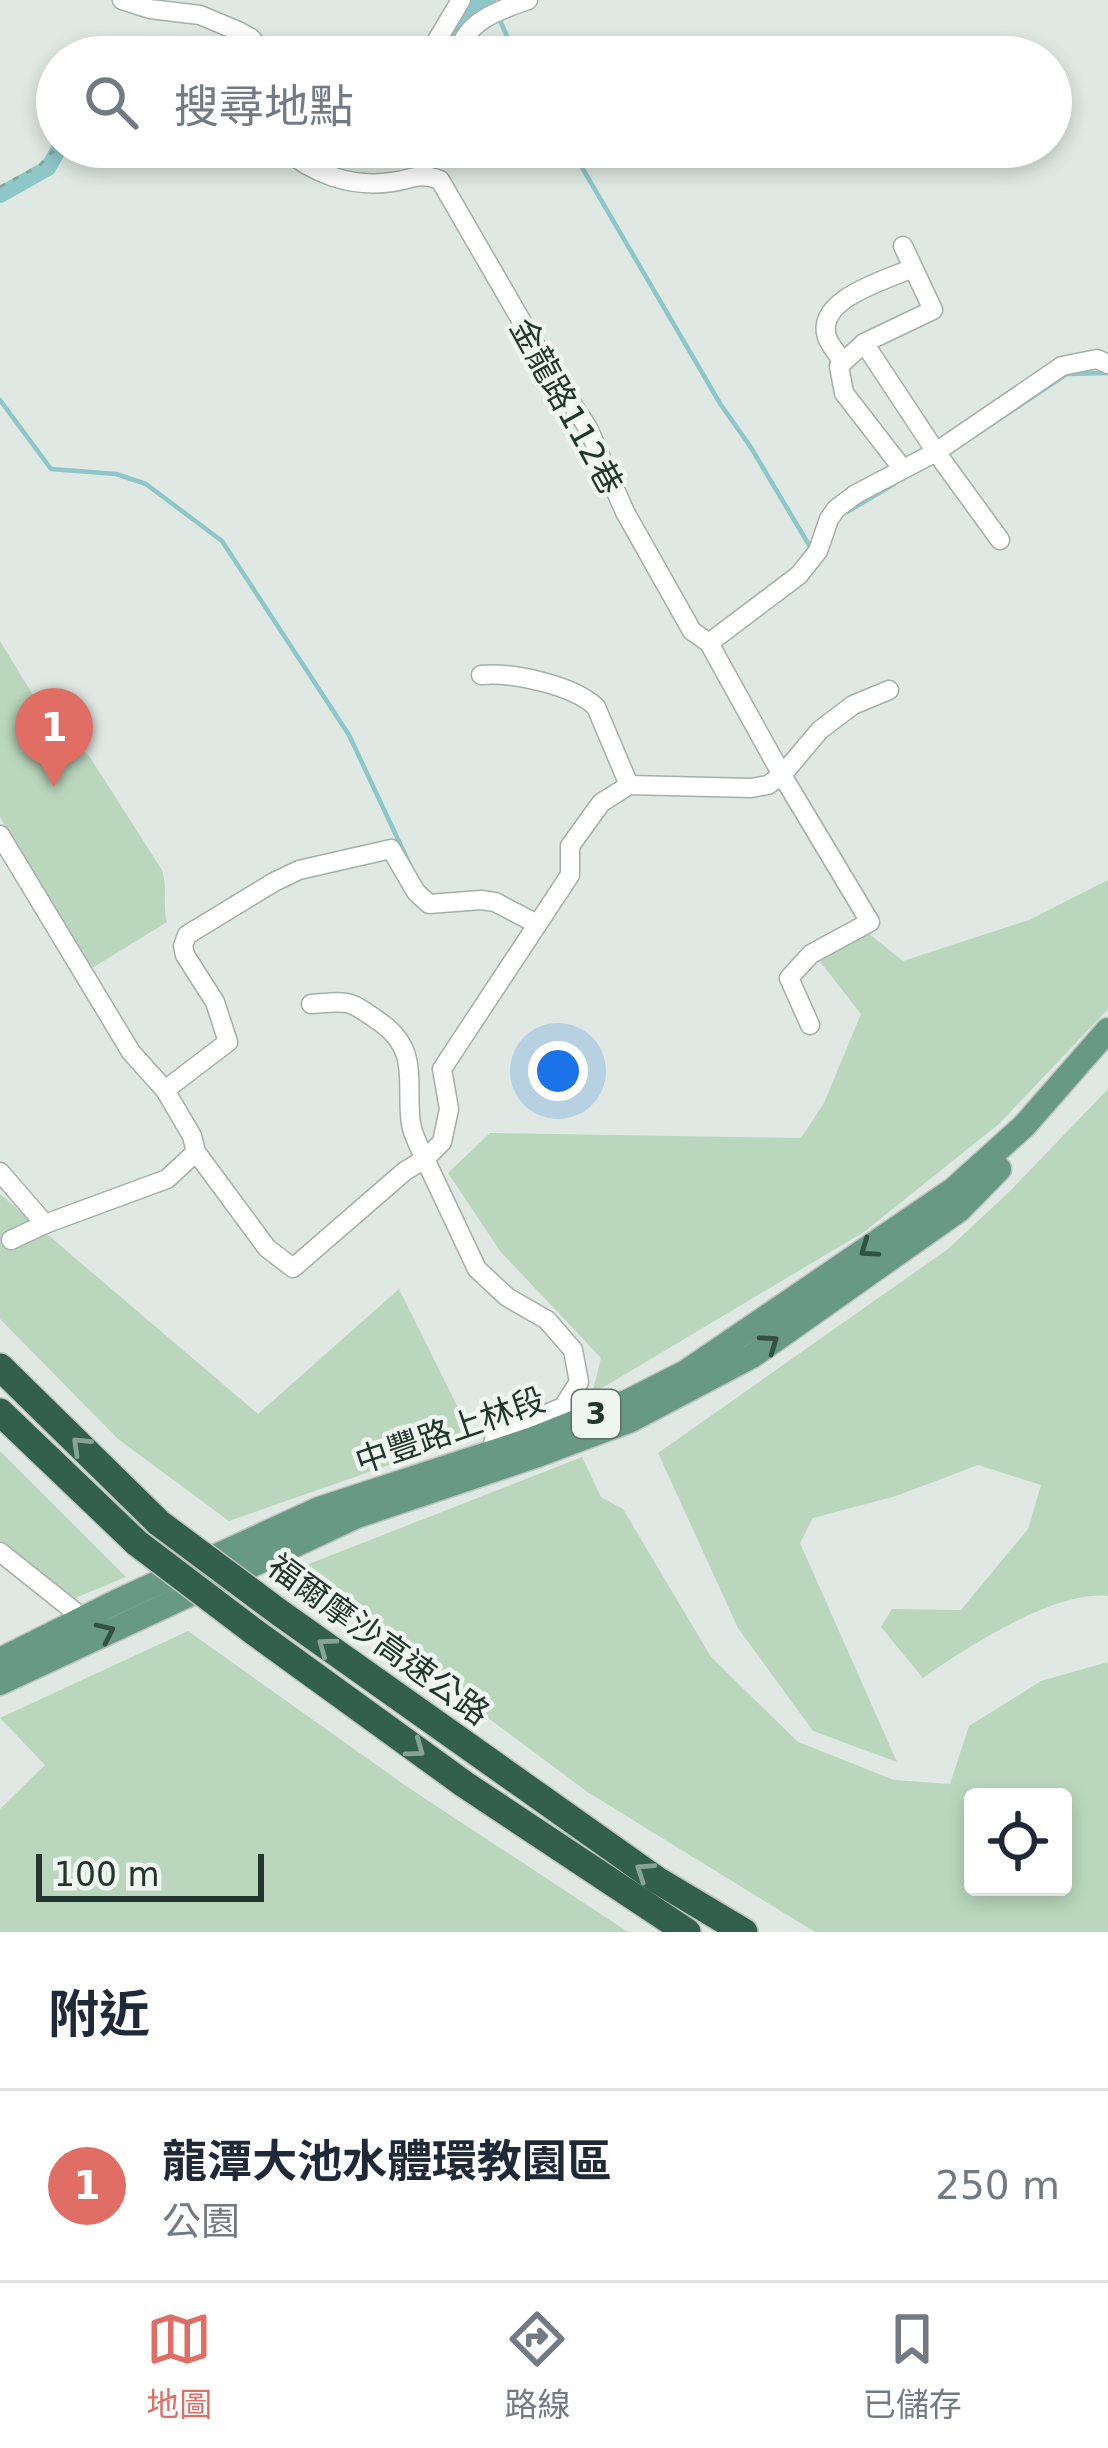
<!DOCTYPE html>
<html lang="zh-TW">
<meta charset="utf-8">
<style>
:root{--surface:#fff;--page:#f6f6f7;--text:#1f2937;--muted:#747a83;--line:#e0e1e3;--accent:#e16e64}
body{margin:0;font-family:"DejaVu Sans","Noto Sans TC",sans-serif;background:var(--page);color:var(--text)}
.controls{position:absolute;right:36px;bottom:36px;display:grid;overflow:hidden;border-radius:12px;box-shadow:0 6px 18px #0003}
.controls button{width:108px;height:108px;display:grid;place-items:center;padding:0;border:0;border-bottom:3px solid var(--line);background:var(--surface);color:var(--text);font:60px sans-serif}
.scale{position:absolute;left:36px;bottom:30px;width:228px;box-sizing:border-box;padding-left:12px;border:6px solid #22362d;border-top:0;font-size:33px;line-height:42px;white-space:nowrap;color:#22362d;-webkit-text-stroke:9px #eff5f1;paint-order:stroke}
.you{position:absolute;left:558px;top:1071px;width:42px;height:42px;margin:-30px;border:9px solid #fff;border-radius:50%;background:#1a73e8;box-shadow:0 0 0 18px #1a73e833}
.badge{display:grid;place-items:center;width:78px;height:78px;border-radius:50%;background:var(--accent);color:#fff;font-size:39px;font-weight:700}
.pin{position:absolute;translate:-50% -99px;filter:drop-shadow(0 3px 6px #0008)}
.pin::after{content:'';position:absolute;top:63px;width:42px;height:36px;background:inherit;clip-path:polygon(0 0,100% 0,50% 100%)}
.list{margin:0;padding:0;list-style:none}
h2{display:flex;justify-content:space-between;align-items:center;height:156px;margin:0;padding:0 48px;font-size:51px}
h2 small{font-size:39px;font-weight:400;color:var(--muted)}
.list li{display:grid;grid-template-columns:78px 1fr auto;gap:36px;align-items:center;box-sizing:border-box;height:192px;padding:0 48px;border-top:3px solid var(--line)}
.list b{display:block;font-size:45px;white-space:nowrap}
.list p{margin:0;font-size:39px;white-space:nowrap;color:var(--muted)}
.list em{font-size:39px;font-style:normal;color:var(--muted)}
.icon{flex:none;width:66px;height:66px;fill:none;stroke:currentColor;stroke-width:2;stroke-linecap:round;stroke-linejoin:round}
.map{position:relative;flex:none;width:1108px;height:1932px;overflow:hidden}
.search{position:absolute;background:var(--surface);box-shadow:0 6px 18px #0003;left:36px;right:36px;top:36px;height:132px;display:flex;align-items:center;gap:30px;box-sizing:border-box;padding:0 42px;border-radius:66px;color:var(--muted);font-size:45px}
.sheet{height:348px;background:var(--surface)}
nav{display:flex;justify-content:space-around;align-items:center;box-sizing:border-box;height:168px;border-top:3px solid var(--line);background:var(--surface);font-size:33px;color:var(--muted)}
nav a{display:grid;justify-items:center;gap:6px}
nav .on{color:var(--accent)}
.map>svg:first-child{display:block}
.green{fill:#bad7bd;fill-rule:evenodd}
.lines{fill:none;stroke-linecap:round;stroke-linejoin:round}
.stream{stroke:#8dc7c7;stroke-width:4.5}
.canal{stroke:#8dc7c7;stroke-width:16}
.minor-casing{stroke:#a3afa8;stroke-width:21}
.major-casing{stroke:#bdc3c0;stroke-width:27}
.highway-casing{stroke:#bdc3c0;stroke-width:30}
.path{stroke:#83a896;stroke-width:3;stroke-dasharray:6 9;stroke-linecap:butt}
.minor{stroke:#fff;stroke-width:18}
.major{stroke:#689984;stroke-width:24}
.highway{stroke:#325f4e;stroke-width:27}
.highway-bridge-casing{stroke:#bdc3c0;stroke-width:30;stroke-linecap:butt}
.highway-bridge{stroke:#325f4e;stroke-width:27}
.oneway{stroke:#344f43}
.oneway2{stroke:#87a297}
.labels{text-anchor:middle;stroke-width:9;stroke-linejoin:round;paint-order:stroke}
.shield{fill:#eff5f1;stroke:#606f68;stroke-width:3}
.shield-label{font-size:30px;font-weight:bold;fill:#22362d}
.street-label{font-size:33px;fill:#22362d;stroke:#eff5f1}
</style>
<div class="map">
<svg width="1108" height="1932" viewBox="0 0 1108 1932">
<rect width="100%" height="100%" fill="#dfe8e2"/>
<g class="green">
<path d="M0,641L44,713L89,756L162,870C168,889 162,903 167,922L89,970L0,817Z"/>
<path d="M1108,880V1009L1000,1123L864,1232L592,1394L601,1358L500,1251L448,1173L490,1133L801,1138L824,1103L861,1014L818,959L862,928L903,961L1029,920Z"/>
<path d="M1108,1089V1596C1055,1590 965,1648 923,1678L881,1627L892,1609L961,1610L1028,1529L1041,1485L978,1465L896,1496L813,1518L800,1543L897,1762L813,1731L738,1628L658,1453L948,1249L1010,1191Z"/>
<path d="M0,1194L258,1414L399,1289L472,1436L229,1521L118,1439L0,1319Z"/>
<path d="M0,1451L126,1577L75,1598L0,1547Z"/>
<path d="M582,1457L601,1497L623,1509L711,1657L798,1742L894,1780L950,1784L969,1726L1041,1681L1108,1662V1932H815L589,1793L291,1571ZM973,1797H1063V1887H973Z"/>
<path d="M188,1631L409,1788L628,1932H0V1809L45,1765L0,1718Z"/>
</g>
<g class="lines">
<g class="stream">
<path d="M499,18L516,57"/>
<path d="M570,147L721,405L750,446L812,550"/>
<path d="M0,400L51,469L116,474L146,484L222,541L349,735L410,865"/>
<path d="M971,438L1067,374L1108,373"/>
<path d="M847,512L894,484"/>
</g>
<g class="canal">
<path d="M447,57L464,10L488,0"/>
<path d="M0,195L48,168L60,147"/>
</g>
<defs>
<g id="minor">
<path d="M122,0L150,9L200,15L238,31L243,57"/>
<path d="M238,31L251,38L266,57"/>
<path d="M427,57L461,0"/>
<path d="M458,57C462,22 499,10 528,0"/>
<path d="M282,147C313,174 351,188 392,182C415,179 417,172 440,180L551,372L588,428L625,512L692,631L709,643L782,775L768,785L751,788L629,785L601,803L570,846V875L442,1069L449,1109L442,1142L425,1159L477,1269L507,1297L547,1320L573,1350L579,1382L563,1407L495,1435L491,1452L495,1458"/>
<path d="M422,174L425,158L434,147"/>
<path d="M864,343L933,310L903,246"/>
<path d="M843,362C838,354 830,346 827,337C815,299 886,280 913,268"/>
<path d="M902,468L844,393L839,366L864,343L936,452L1000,540"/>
<path d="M709,643L799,575L818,551L829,519L836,509L856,494L936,452L1062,366L1097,359L1108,364"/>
<path d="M481,675C512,672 573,685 596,707L629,785"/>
<path d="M0,835L131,1052L165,1090L192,1136L196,1152L267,1248L293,1268L405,1171L425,1159C420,1148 413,1136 411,1124C405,1083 421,1051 380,1022C347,999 351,1001 311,1004"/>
<path d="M810,1025L789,978L811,954L870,922L782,775L820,730L853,705L889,690"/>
<path d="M165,1090L228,1042L215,1002L185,955L183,946L187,935L274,882L299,870L391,849L416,892L429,904L481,900L495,902L537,924"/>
<path d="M0,1172L45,1224L11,1240"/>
<path d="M45,1224L167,1179L196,1152"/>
<path d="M0,1552L84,1619"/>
</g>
<g id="major">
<path d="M0,1660L116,1602L319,1509L533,1439L629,1401L686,1372L953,1190L1024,1126L1108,1030"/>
<path d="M0,1683L357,1516L535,1456L631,1420L752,1356L959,1210L999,1169"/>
</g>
<g id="highway">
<path d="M0,1367L159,1523"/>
<path d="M0,1412L137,1543"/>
<path d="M280,1613L657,1880L744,1932"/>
<path d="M253,1631L464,1784L687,1932"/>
</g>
</defs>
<use href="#minor" class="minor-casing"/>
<use href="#major" class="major-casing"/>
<use href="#highway" class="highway-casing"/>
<path class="path" d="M0,187L39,166L52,152L88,147"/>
<use href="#minor" class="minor"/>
<use href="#major" class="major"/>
<use href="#highway" class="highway"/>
<defs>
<g id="highway-bridge">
<path d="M159,1523L280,1613"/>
<path d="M137,1543L253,1631"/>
</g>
</defs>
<use href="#highway-bridge" class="highway-bridge-casing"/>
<use href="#highway-bridge" class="highway-bridge"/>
</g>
<defs><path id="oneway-chevron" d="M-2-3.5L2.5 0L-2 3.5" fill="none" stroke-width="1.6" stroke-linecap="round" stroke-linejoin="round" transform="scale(3)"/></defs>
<g class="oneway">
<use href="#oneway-chevron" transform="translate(868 1249) rotate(145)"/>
<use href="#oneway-chevron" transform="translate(770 1343) rotate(-35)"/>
<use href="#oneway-chevron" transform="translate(106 1632) rotate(-25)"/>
</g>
<g class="oneway2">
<use href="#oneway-chevron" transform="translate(80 1445) rotate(-136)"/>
<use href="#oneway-chevron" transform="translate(326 1646) rotate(-144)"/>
<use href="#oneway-chevron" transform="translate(416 1749) rotate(36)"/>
<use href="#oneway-chevron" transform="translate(644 1871) rotate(-146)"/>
</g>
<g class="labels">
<rect class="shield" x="572" y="1390" width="48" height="48" rx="9"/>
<g class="shield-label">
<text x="596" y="1424">3</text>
</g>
<g class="street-label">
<text transform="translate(567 406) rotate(61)" y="12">金龍路112巷</text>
<text transform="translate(450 1430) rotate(-19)" y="12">中豐路上林段</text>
<text transform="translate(379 1639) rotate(36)" y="12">福爾摩沙高速公路</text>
</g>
</g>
</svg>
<div class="controls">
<button><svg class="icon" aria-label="locate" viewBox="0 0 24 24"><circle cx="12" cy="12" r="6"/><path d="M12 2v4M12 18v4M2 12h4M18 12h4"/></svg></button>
</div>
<div class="scale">100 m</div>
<div class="you"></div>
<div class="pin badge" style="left:54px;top:787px">1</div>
<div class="search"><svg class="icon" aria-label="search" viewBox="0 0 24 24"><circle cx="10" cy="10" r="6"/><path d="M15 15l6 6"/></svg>搜尋地點</div>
</div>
<section class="sheet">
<h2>附近<small></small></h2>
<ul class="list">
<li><span class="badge">1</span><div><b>龍潭大池水體環教園區</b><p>公園</p></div><em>250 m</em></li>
</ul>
</section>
<nav>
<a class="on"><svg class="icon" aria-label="map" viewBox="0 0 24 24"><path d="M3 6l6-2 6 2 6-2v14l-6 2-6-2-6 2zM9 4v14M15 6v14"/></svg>地圖</a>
<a><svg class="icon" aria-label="directions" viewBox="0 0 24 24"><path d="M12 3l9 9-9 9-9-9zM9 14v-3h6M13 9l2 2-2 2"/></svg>路線</a>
<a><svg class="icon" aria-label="saved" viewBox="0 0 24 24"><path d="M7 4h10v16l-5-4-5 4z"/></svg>已儲存</a>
</nav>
